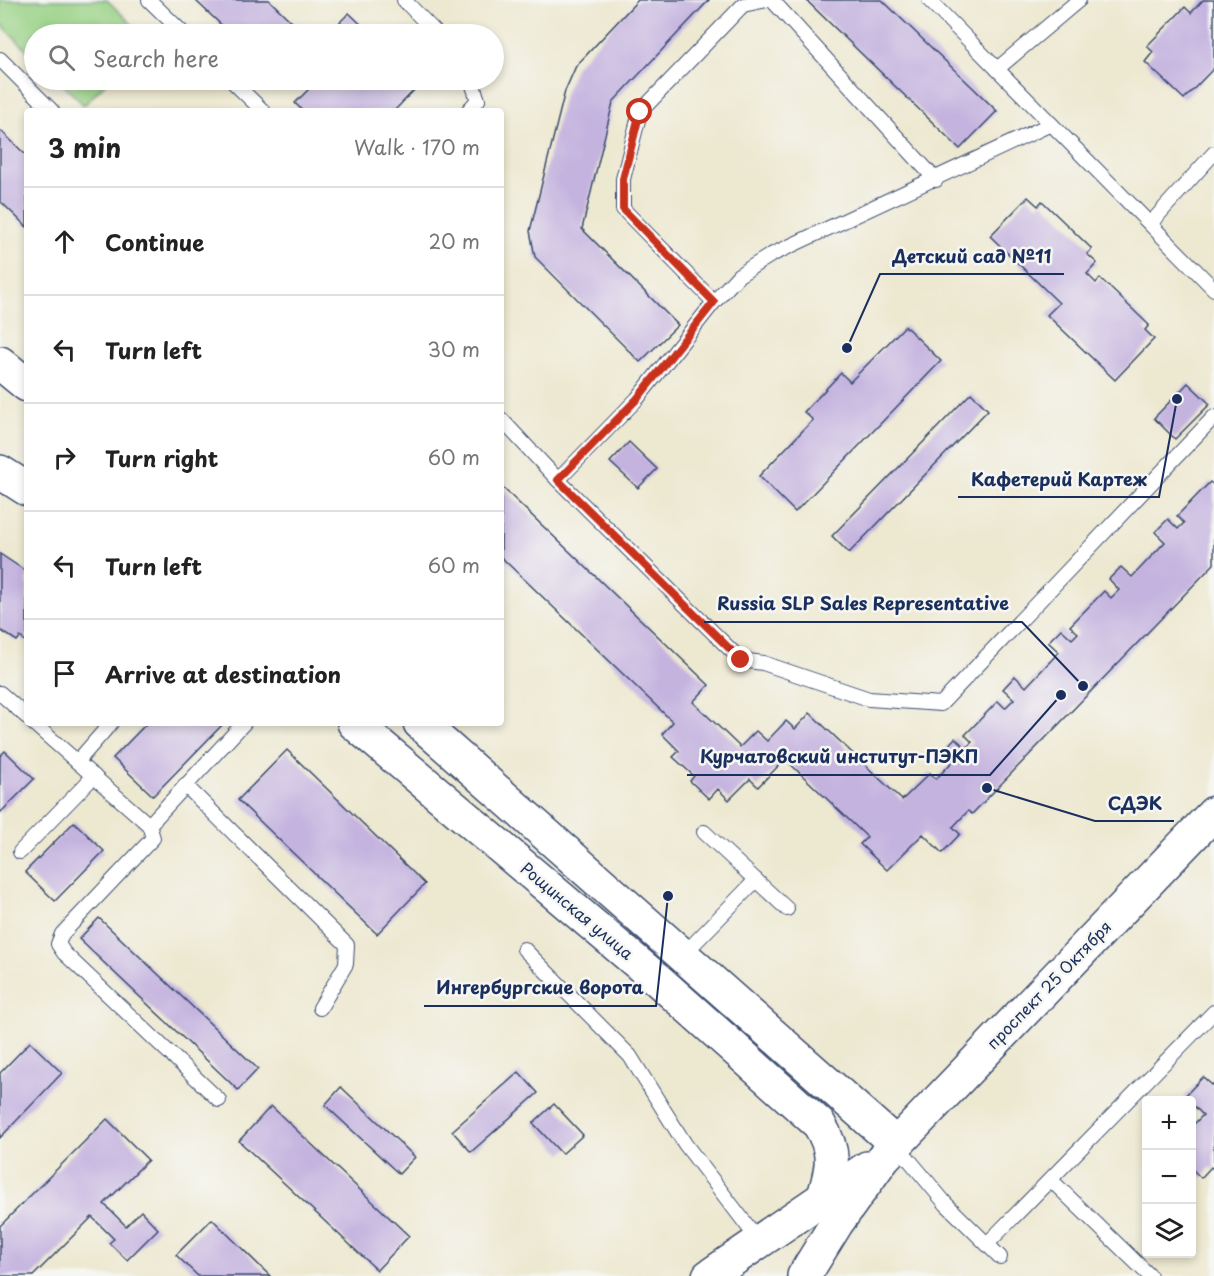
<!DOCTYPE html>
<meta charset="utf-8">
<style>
:root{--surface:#fff;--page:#f2f2f2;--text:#222;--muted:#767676;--line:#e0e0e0}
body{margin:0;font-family:"Playpen Sans",sans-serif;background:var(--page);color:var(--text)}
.controls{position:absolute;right:18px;bottom:18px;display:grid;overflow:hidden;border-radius:6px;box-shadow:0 3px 9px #0003}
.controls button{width:54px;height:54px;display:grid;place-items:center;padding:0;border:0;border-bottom:2px solid var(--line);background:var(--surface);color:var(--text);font:30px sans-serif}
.stop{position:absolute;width:18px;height:18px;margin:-14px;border:4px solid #c8321e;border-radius:50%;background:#fff}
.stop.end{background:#c8321e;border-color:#fff;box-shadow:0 2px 6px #0008}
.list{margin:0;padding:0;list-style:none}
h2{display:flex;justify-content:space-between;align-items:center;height:78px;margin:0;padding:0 24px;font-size:26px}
h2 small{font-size:20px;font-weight:400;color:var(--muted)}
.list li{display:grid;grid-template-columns:39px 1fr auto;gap:18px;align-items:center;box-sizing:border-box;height:108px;padding:0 24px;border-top:2px solid var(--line)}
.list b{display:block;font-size:22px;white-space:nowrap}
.list em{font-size:20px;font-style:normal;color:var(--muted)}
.icon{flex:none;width:33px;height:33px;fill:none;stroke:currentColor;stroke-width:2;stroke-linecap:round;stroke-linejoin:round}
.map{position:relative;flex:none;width:1214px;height:1276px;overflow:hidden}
.search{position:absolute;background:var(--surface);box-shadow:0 3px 9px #0003;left:24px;top:24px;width:480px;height:66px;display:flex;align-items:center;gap:15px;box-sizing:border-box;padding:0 21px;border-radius:33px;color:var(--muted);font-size:22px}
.panel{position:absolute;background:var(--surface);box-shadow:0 3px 9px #0003;left:24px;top:108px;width:480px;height:618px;border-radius:6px}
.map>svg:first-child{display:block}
.green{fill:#98d184;stroke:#5a8071;stroke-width:1.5}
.building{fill:#c4b3df}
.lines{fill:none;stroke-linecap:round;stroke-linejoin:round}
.lane-casing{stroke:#3a4b6f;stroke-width:16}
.secondary-casing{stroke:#3a4b6f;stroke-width:36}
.primary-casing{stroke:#3a4b6f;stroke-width:36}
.lane{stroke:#fff;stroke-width:14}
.secondary{stroke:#fff;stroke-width:33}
.primary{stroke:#fff;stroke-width:33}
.route{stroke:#c8321e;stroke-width:8}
.labels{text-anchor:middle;stroke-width:5;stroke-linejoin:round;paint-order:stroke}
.street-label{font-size:16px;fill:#1b2f5e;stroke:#f6f6f2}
.leader{fill:none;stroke:#1b2f5e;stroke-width:2}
.callout-dot{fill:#1b2f5e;stroke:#f6f6f2;stroke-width:2}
.callout-label{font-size:18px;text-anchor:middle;font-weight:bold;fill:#1b2f5e;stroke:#f6f6f2;stroke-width:5;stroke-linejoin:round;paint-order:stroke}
</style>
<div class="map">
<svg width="1214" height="1276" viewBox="0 0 1214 1276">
<rect width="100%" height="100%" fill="#f6f6f2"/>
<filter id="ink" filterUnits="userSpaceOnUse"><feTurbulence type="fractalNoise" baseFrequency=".0167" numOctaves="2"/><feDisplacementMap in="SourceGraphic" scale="12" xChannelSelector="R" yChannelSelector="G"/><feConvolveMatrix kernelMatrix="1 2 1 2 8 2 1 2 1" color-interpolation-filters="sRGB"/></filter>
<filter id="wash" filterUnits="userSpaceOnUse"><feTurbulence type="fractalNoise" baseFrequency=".008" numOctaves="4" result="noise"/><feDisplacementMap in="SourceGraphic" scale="24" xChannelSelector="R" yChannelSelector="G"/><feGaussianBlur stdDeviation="1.35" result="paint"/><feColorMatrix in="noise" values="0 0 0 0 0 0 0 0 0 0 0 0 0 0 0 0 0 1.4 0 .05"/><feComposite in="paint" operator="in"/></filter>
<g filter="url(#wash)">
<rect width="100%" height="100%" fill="#ede8d0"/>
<g class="green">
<path d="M0,0H107L142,34H34V57L0,23Z"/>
<path d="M58,80H109L84,105Z"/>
</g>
<g id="blocks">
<g class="building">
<path d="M195,0H269L295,25L286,34H231Z"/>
<path d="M638,0H709L613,102L582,229L678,325L640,362L535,257L530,231L565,91L576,66Z"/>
<path d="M806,0H882L997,111L960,149Z"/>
<path d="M1203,0H1214V68L1184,99L1145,62L1153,52L1147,46L1185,7L1191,13Z"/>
<path d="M349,13L371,34H328Z"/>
<path d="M318,80H419L422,82L394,111H303L295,103Z"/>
<path d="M0,130L27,156V227L0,201Z"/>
<path d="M1028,197L1038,206L1042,201L1092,249L1087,254L1097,263L1087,274L1096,283L1100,278L1149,325L1145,330L1154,339L1115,380L1047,315L1059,303L990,236Z"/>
<path d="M905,326L941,361L795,512L759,476L813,420L804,412L841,373L850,382Z"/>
<path d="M1188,383L1210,404L1175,439L1154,418Z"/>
<path d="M971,393L988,410L849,553L832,536Z"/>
<path d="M629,442L657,469L638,488L610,462Z"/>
<path d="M1210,482L1214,485V564L972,814L968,811L953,827L960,834L942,853L923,834L887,870L860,844L867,837L785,759L758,787L750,779L729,800L718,789L709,799L690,781L694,776L673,757L679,751L662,734L673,722L501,557V486L709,685L693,702L740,747L756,731L767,741L786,721L795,729L810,713L902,800L930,773L936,779L953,761L943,751L955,738L966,748L972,742L965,735L998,701L1005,708L1014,699L1003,689L1015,676L1026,687L1059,652L1048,642L1061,629L1072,639L1078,633L1070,626L1104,591L1111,598L1119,590L1109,579L1121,567L1132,577L1165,542L1155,532L1168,519L1178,529L1184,523L1177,516Z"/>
<path d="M0,554L27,572V642L20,637L17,641L0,630Z"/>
<path d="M147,723H224L153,796L113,758Z"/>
<path d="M287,750L425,884L377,934L238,800Z"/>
<path d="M5,751L34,779L0,813V756Z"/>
<path d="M74,822L104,851L55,901L25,872Z"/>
<path d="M99,918L258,1069L238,1090L79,939Z"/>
<path d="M30,1042L62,1073L0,1138V1073Z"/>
<path d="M519,1072L538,1093L471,1152L452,1131Z"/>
<path d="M1203,1077L1212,1085L1214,1083V1170L1211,1167L1201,1178L1192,1169V1126L1203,1115L1192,1104V1100H1188L1184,1097Z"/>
<path d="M341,1087L415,1157L399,1174L325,1105Z"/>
<path d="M554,1104L583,1135L562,1154L533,1123Z"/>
<path d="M271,1106L409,1236L377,1270L239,1141Z"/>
<path d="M107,1119L148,1160L104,1204L126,1226L141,1211L158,1229L127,1260L109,1243L114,1239L92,1217L33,1276H0V1226Z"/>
<path d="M212,1219L270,1276H198L176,1255Z"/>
</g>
</g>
</g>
<g filter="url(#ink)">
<use href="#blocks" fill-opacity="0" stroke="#3a4b6f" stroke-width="1.5"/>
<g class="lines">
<defs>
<g id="lane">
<path d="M149,0L184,34"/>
<path d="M404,0L437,34"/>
<path d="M772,0L936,180"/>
<path d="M929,0L1214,289"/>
<path d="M0,59L52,111"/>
<path d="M997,69L1079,0"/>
<path d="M231,80L263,111"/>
<path d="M468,111L478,100L471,80"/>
<path d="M1150,224L1214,153"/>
<path d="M714,302L623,209V179L640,112L743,5L767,0"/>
<path d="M501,419L558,480L741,660L763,663L869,699L941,704L1214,417"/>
<path d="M558,480L637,399L714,302L739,275L771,255L1051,124"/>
<path d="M0,693L27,717"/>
<path d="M33,723L149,825L153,838L62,934L58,944L64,953L219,1100"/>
<path d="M77,762L111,723"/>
<path d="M185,785L347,945L346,964L320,1008"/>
<path d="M149,825L244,723"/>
<path d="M704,832L787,909"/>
<path d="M20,852L94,776"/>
<path d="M524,949L630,1056L685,1144L759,1241"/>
<path d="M681,957L756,880"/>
<path d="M896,1144L946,1204L1000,1257"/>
<path d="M1051,1180L1150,1276"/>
<path d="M987,1244L1214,1012"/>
</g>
<g id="secondary">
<path d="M0,363L27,385"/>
<path d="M0,472L27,489"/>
<path d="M354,723L659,981L819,1124C836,1152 833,1166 824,1196"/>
<path d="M420,723L896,1144"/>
</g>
<g id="primary">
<path d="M709,1276L867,1168"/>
<path d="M804,1276L836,1224L884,1157L1214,813"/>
</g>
</defs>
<use href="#lane" class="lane-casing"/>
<use href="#secondary" class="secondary-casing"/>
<use href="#primary" class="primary-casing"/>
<use href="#lane" class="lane"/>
<use href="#secondary" class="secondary"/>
<use href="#primary" class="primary"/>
</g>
</g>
<g class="lines" filter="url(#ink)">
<path class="route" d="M640,112L623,179V209L714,302L637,399L558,480L741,660"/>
</g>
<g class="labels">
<g class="street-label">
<text transform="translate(577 911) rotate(40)" y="6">Рощинская улица</text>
<text transform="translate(1049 985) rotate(-46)" y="6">проспект 25 Октября</text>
</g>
</g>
<path class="leader" d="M847 348L880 274H1064M1177 399L1159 497H958M1083 686L1022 622H704M1061 695L990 775H687M987 788L1095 821H1174M668 896L656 1006H424"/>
<g class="callout-dot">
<circle cx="847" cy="348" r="6"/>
<circle cx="1177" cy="399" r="6"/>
<circle cx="1083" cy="686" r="6"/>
<circle cx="1061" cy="695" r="6"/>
<circle cx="987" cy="788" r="6"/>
<circle cx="668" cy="896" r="6"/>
</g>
<g class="callout-label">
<text x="972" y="263">Детский сад №11</text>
<text x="1059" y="486">Кафетерий Картеж</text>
<text x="863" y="610">Russia SLP Sales Representative</text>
<text x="839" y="763">Курчатовский институт-ПЭКП</text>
<text x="1135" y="810">СДЭК</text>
<text x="540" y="994">Ингербургские ворота</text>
</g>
</svg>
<div class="controls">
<button>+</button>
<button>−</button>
<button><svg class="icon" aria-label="layers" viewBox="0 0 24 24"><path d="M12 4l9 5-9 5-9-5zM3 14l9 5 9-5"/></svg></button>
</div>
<div class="stop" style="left:640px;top:112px"></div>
<div class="stop end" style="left:741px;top:660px"></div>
<div class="search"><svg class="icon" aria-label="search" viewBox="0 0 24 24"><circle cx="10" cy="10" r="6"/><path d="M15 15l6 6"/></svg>Search here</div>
<section class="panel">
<h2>3 min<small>Walk · 170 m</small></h2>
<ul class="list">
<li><svg class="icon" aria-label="ahead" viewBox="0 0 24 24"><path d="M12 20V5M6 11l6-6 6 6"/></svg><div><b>Continue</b></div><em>20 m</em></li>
<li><svg class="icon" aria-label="left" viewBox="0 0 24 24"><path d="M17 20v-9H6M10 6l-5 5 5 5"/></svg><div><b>Turn left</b></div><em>30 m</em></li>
<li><svg class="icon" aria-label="right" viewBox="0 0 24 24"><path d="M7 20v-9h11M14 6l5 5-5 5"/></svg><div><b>Turn right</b></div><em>60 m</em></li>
<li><svg class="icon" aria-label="left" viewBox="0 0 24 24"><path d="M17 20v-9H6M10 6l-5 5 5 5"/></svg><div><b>Turn left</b></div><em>60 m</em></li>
<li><svg class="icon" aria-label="arrive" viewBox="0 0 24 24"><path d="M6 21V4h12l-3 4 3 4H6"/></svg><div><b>Arrive at destination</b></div></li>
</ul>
</section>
</div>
